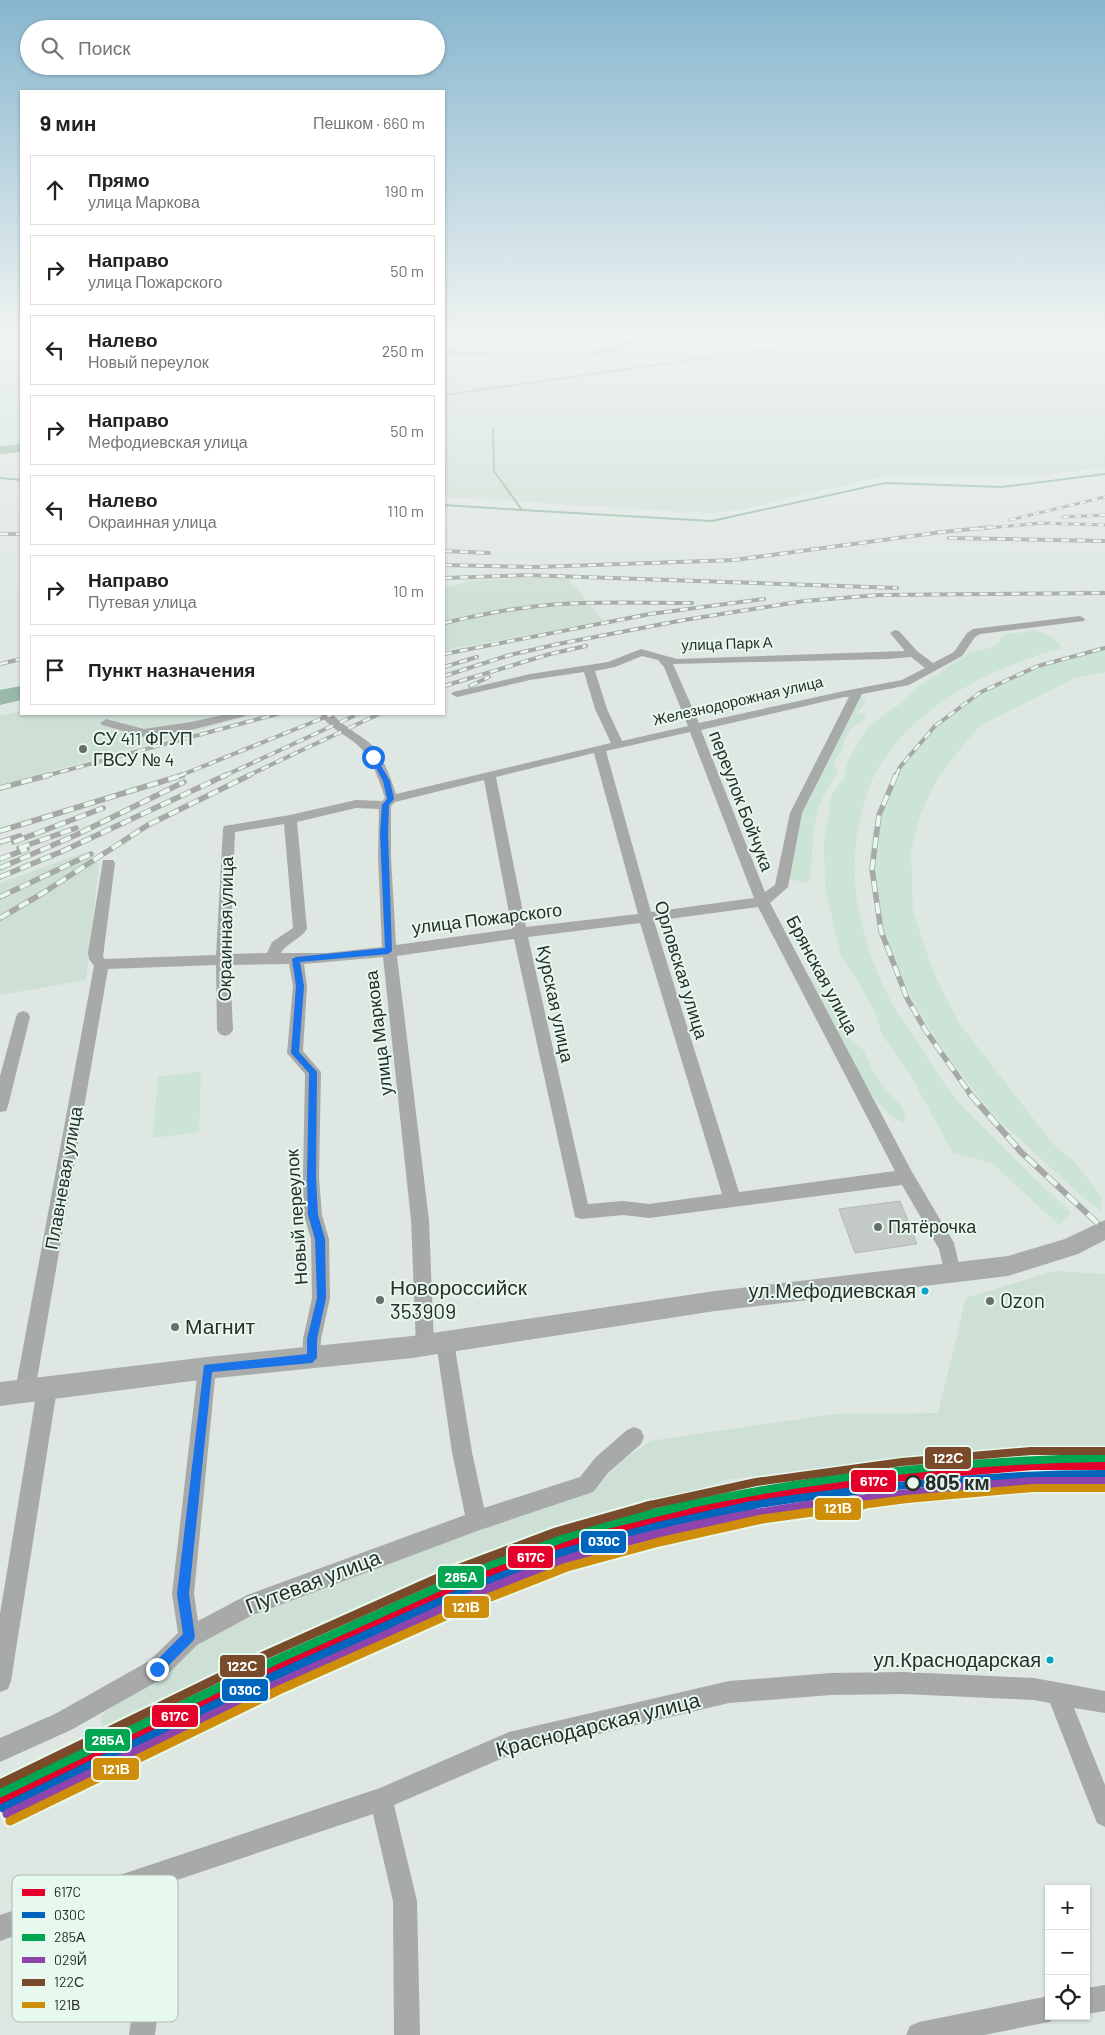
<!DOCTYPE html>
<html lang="ru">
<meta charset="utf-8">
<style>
:root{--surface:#fff;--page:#f6f6f6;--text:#222;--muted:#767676;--line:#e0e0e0}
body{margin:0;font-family:Barlow,sans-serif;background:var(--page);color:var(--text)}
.controls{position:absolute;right:15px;bottom:15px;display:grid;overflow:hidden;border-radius:0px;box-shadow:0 1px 4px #0004}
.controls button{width:45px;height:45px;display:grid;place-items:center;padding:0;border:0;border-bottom:1px solid var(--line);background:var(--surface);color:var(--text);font:25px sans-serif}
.stop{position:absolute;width:15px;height:15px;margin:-11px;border:4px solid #1a73e8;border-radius:50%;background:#fff}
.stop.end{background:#1a73e8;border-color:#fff;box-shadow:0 1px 5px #0008}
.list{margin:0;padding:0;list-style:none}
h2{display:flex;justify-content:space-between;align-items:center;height:65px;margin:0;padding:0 20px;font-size:21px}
h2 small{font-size:16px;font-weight:400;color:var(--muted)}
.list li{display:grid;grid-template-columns:32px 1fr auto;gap:15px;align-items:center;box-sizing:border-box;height:70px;margin:0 10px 10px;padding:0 10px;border:1px solid var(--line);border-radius:0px}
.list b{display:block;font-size:19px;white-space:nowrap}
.list p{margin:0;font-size:16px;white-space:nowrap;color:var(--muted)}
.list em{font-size:16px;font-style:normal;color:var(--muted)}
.icon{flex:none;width:28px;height:28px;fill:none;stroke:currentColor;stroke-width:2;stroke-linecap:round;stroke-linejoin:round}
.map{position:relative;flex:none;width:1105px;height:2035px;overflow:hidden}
.search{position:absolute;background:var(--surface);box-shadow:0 1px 4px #0004;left:20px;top:20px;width:425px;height:55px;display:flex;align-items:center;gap:12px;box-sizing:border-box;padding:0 18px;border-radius:28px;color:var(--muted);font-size:19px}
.panel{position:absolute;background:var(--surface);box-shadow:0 1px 4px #0004;left:20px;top:90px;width:425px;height:625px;border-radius:0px}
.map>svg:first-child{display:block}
.built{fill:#cedfd5}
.green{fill:#cce4d6}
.water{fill:#97b9a6}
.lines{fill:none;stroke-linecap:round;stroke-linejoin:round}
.stream{stroke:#97b9a6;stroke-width:2}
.river{fill:#97b9a6;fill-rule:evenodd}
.building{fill:#c4cac6;stroke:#b4bbb7}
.minor{fill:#a8a9a9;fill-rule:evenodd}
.major{fill:#a9acab;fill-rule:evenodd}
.rail-far3-casing{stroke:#a6a9a6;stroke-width:3}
.rail-far2-casing{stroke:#a6a9a6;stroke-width:4}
.rail-far1-casing{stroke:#a6a9a6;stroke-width:5.5}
.rail-casing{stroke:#a6a9a6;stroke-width:6}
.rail-far3{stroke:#e7f8ee;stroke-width:2;stroke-dasharray:6;stroke-linecap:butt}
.rail-far2{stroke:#e7f8ee;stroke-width:2.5;stroke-dasharray:8;stroke-linecap:butt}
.rail-far1{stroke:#e7f8ee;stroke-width:4;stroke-dasharray:11;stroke-linecap:butt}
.rail{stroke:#e7f8ee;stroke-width:4.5;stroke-dasharray:14;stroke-linecap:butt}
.rail-1-far1-casing{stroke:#e7f8ee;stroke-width:11}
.rail-1-casing{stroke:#e7f8ee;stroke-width:13}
.rail-2-far1-casing{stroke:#e7f8ee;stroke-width:11}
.rail-2-casing{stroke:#e7f8ee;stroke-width:13}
.rail-3-far1-casing{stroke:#e7f8ee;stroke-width:11}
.rail-3-casing{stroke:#e7f8ee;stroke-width:13}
.rail-4-far1-casing{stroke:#e7f8ee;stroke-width:11}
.rail-4-casing{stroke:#e7f8ee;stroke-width:13}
.rail-5-far1-casing{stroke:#e7f8ee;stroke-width:11}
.rail-5-casing{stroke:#e7f8ee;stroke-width:13}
.rail-6-far1-casing{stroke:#e7f8ee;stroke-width:11}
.rail-6-casing{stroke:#e7f8ee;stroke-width:13}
.rail-1-far1{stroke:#e4002b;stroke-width:8}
.rail-1{stroke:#e4002b;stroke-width:9}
.rail-2-far1{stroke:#0065bd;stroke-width:8}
.rail-2{stroke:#0065bd;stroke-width:9}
.rail-3-far1{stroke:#00a651;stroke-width:8}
.rail-3{stroke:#00a651;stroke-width:9}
.rail-4-far1{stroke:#8e44ad;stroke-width:8}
.rail-4{stroke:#8e44ad;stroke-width:9}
.rail-5-far1{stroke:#7a4b2a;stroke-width:8}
.rail-5{stroke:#7a4b2a;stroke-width:9}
.rail-6-far1{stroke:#ce8e09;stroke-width:8}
.rail-6{stroke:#ce8e09;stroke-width:9}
.route{fill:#1a73e8}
.poi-dot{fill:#686f6b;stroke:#e7f8ee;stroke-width:2}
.bus-dot{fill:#02a3c6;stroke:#e7f8ee;stroke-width:2}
.stop-dot{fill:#e7f8ee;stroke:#282e2b;stroke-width:2.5}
.labels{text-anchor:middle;stroke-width:4;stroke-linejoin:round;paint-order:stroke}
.far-street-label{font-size:15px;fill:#282e2b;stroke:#e7f8ee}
.poi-label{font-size:18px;fill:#282e2b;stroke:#e7f8ee;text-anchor:start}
.street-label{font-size:18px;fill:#282e2b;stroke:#e7f8ee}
.near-bus-label{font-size:20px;fill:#282e2b;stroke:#e7f8ee;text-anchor:end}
.near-poi-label{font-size:21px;fill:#282e2b;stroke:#e7f8ee;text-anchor:start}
.near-stop-label{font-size:21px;font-weight:bold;fill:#282e2b;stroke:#e7f8ee;text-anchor:start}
.near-street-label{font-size:21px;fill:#282e2b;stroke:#e7f8ee}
.key{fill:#e7f8ee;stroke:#aebbb4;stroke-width:1}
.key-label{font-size:14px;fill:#282e2b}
.line-badge{stroke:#e7f8ee;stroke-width:2}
.badge-label{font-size:14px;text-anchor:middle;font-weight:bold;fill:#fff}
</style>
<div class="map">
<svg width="1105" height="2035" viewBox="0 0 1105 2035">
<rect width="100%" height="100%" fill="#dee7e2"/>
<g class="built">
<path d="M724,336H1105V468L1025,477H881L740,510L708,513L444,497V357H589L647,342Z"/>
<path d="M542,577L569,579L603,621L444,650V588L469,581Z"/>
<path d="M21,711V714H258L0,785V716Z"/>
<path d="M83,853L99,864L86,980L0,995V883Z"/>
<path d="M1054,1271L1105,1274V1456L968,1452L729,1479L517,1552L103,1743L101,1716L209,1634L464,1532L595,1489L622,1461L650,1441L834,1414L938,1413L966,1298Z"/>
</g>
<g class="green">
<rect x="0" y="336" width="21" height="108"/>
<path d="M444,336H640L611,344L574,349L504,345L444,351Z"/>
<path d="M1036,630L1052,637L1063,648C992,667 913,706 876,772C862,797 852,851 855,879C858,922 872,967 893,1005C899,1016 907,1025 914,1036C927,1057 940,1079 956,1099C967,1112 981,1124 993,1137C1019,1163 1044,1188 1072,1213L1059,1225L992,1163L953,1153L908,1071L882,1035L875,1012L855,976L841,957L825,886L824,841L832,794L846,776V764L866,730L886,713L903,702L914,689L969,653L996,646L1004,635Z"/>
<path d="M1105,650V672L1075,678L979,726L938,777L921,813L911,849L913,912L935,976L959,1023L1054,1145L1076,1163L1101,1196V1211C1074,1191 1050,1167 1025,1144C1013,1132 999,1122 989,1109C936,1046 888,972 874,891C873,882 870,873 870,864C869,807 901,751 946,717C992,681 1046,656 1105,650Z"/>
<path d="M861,695L866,701L857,713L866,715L863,721L852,727L845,738L843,748L833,763L838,772C811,809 813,835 811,877L806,883L789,879L798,828L803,809Z"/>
<path d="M811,977L842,1018L848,1036L864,1051L873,1072L882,1085L899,1103L906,1115L904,1123L892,1117L875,1100L867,1086L852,1073L804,978Z"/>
<path d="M201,1071L199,1132L153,1138L158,1077Z"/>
</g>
<path class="water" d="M21,686V700L0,705V690Z"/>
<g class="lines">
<g class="stream">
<path d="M444,395L748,352L817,347L950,342H1105"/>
<path d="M0,478L21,480"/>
<path d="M444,505L522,510L494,471L493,429"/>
<path d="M522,510L712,521L885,483L1002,487L1105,474"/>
</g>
<g class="river">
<path d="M652,336H679L674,339L632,345L611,353L581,358L444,356V350L581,352L605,348L630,339Z"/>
<path d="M21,444V452L0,454V446Z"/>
</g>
</g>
<path class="building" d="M900,1201L917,1244L855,1253L839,1209Z"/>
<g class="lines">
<g class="minor">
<path d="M1080,616L1085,619L1084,621L980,634L975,637L962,656L909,685L862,694L802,813L788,887L770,903L912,1172L954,1243L961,1273L958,1279L952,1281L946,1279L939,1249L902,1185L649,1218L623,1215L581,1219L575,1217L514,939L397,956L429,1220L434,1345L432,1351L425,1354L418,1351L416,1345L411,1220L383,957L304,964L307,986L303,1051L321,1072L319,1177L322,1215L329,1239L330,1298L321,1339L320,1359L318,1365L311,1368L304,1365L302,1359L303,1339L312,1298L311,1239L304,1215L303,1177L305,1074L287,1053L293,986L289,964L230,965L233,1030L230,1034L225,1036L220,1034L217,1030L216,965L108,969L35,1391L32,1398L25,1400L18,1398L15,1391L94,966L89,959L88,953L103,860H113L115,863L103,957L105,959L216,955L223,829L224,826L290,815L356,800L382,801L385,798C380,783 374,764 364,752C352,736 331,731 320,714H332C344,727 359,734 372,745C382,754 392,781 396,794L611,743L595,709L584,672L530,680L457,697L451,694L453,692L530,674L608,662L641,649L677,659L905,651L890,633L895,630L899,631L917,651L933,663L954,652L967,633L973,629ZM642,656L658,660L664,667L688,726L622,741L607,709L595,671L615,667ZM911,657L925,668L902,680L844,691L699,723L673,664L887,659ZM844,697H849L790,813L775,885L765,892L701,730ZM690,732L754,898L651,912L606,751ZM594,753L638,914L526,927L496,777ZM484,780L512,929L396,945L391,857V806L395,802ZM356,808L379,809L378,857L382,947L326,953H281C286,943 301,939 307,929L297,822ZM284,824L293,928L272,942L267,953L230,954L235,832ZM758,907L895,1171L739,1192L654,921ZM640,923L722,1194L649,1204L623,1201L588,1204L528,937Z"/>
<path d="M227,714H247L245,716L191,730L144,737L102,725L100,723L106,719L144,729L191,722Z"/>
<path d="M23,1011L28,1013L30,1017L8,1106L6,1111L0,1112V1076L16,1017L18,1013Z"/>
<path d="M445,1333L452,1336L454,1342L472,1452L484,1508L580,1477L595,1458L627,1430L634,1427L641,1430L644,1437L641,1444L609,1472L593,1492L477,1531L253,1615L197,1645L165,1677L71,1730L0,1762V1738L55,1714L149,1661L178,1633L172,1594L198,1368L200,1362L207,1359L214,1362L216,1368L194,1594L198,1621L247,1595L465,1515L452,1452L436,1342L438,1336Z"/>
<path d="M47,1380L54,1382L57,1389L11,1681L8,1689L0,1692V1614L37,1389L40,1382Z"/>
<path d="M903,1672L1034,1678L1105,1691V1713L1074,1708L1105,1785V1827L1097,1823L1050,1703L1034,1700L903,1694L831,1695L729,1703L510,1755L394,1805L417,1901L420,2035H394L393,1901L373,1814L174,1881L155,2035H129L149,1890L0,1941V1915L380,1788L509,1732L729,1681L831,1673Z"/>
<path d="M1105,1985V2011L1086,2014V1988Z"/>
<path d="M1049,1996V2016H1059L1049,2022L984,2035H906L910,2026L919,2022Z"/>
</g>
<path class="major" d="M1105,1220V1240L1078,1254L1008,1276L715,1311L412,1358L207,1379L0,1406V1382L207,1357L412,1336L715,1291L1008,1256L1065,1239Z"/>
<defs>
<g id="rail-far3">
<path d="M1063,517L1105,515"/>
<path d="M1010,520L1105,497"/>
<path d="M978,529L1041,523L1105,525"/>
</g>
<g id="rail-far2">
<path d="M0,534H21"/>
<path d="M949,538L1105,541"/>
<path d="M444,551L489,553"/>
<path d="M444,565L536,567L735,560L942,532L992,527"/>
<path d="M525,575L897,588"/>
<path d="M444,578L531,575"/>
<path d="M444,623C470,617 496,611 523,608C579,600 636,603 692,603"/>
<path d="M444,654L650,614L764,599"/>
<path d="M0,664L21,659"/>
<path d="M444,667L477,657"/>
<path d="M444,676L510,655L558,644L684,620L804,601L879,595L1105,593"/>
<path d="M444,686L550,654L586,646"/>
<path d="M470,686L489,677"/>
<path d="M45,776L277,714"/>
<path d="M179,776L333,714"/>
<path d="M224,776L358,714"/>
<path d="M247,776L379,714"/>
<path d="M896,776L900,767L935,726L981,692L1038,666L1105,648"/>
</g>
<g id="rail-far1">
<path d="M896,775L879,815L872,869L881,931L907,998L926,1031L971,1095"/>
<path d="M0,788L49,775"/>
<path d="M0,831L183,775"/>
<path d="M0,842L20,836"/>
<path d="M14,842L103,808"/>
<path d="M19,848L76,828"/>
<path d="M0,859L27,849"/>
<path d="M0,868L76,835L184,782"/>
<path d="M0,877L63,851L226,775"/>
<path d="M0,897L91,854"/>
<path d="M0,918L43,893L148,825L250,775"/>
</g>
<path id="rail" d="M970,1094L1021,1152L1105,1230"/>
</defs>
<use href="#rail-far3" class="rail-far3-casing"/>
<use href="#rail-far2" class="rail-far2-casing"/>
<use href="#rail-far1" class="rail-far1-casing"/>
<use href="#rail" class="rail-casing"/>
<use href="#rail-far3" class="rail-far3"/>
<use href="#rail-far2" class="rail-far2"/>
<use href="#rail-far1" class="rail-far1"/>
<use href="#rail" class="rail"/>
<defs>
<path id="rail-1-far1" d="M716,1506L758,1497L904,1477L1032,1466H1105"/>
<path id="rail-1" d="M0,1801L269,1670L466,1582L560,1546L654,1520L722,1505"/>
<path id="rail-2-far1" d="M749,1506C778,1500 809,1497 839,1493C928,1481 1015,1474 1105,1474"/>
<path id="rail-2" d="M3,1808L272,1677L469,1589L562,1553L656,1527L754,1505"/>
<path id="rail-3-far1" d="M681,1506C821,1476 962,1460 1105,1458"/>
<path id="rail-3" d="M0,1793L274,1661L483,1567L588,1529L687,1505"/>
<path id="rail-4-far1" d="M802,1506L958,1487L1033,1481H1105"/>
<path id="rail-4" d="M7,1814C130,1754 252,1694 377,1639C438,1611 501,1581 565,1560C642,1535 731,1516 811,1505"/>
<path id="rail-5-far1" d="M646,1506L756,1482L902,1462L1031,1451H1105"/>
<path id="rail-5" d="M0,1784L263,1656L460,1568L556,1532L651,1505"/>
<path id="rail-6-far1" d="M854,1506L907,1499L1033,1488H1105"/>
<path id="rail-6" d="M10,1821L279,1690L475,1603L567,1567L659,1542L762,1519L863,1505"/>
</defs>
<use href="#rail-1-far1" class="rail-1-far1-casing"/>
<use href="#rail-1" class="rail-1-casing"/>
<use href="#rail-2-far1" class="rail-2-far1-casing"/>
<use href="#rail-2" class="rail-2-casing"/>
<use href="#rail-3-far1" class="rail-3-far1-casing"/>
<use href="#rail-3" class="rail-3-casing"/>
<use href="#rail-4-far1" class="rail-4-far1-casing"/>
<use href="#rail-4" class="rail-4-casing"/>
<use href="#rail-5-far1" class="rail-5-far1-casing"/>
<use href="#rail-5" class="rail-5-casing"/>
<use href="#rail-6-far1" class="rail-6-far1-casing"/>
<use href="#rail-6" class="rail-6-casing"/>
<use href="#rail-1-far1" class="rail-1-far1"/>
<use href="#rail-1" class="rail-1"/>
<use href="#rail-2-far1" class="rail-2-far1"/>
<use href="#rail-2" class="rail-2"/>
<use href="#rail-3-far1" class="rail-3-far1"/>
<use href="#rail-3" class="rail-3"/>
<use href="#rail-4-far1" class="rail-4-far1"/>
<use href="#rail-4" class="rail-4"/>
<use href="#rail-5-far1" class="rail-5-far1"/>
<use href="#rail-5" class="rail-5"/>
<use href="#rail-6-far1" class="rail-6-far1"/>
<use href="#rail-6" class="rail-6"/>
</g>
<linearGradient id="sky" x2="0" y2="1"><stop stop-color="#87b6ce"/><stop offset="0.54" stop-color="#f0f4f2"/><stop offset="1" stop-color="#f0f4f2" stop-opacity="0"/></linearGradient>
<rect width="1105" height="621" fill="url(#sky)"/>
<path class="route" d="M373,755L376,757L390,781L394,799L389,805L388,833L392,951L388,954L300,962L304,986L299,1052L317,1072L316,1177L318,1215L325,1239L326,1298L317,1339V1358L312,1363L212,1372L189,1594L195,1637L193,1641L161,1673L157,1675L153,1673L151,1669L153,1664L183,1634L177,1594L204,1365L307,1354V1339L317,1298L315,1239L308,1215L307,1177L309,1073L291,1053L296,986L292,959L296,957L385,948L380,833L382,805L387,799L383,781L370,757Z"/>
<g class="poi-dot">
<circle cx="83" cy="749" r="5"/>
<circle cx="878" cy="1227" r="5"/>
<circle cx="380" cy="1300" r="5"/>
<circle cx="990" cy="1301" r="5"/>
<circle cx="175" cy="1327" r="5"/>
</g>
<g class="bus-dot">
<circle cx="925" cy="1291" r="4.5"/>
<circle cx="1050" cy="1660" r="4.5"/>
</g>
<circle class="stop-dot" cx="913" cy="1483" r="7"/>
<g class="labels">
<g class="far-street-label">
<text transform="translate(727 644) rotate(-2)" y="5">улица Парк А</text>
<text transform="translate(738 701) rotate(-13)" y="5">Железнодорожная улица</text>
</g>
<g class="poi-label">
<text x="93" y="745">СУ 411 ФГУП<tspan x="93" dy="21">ГВСУ № 4</tspan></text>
<text x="888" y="1233">Пятёрочка</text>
</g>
<g class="street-label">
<text transform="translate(741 801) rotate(69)" y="6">переулок Бойчука</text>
<text transform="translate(487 919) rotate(-7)" y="6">улица Пожарского</text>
<text transform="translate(226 929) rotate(-89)" y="6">Окраинная улица</text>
<text transform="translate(681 970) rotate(73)" y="6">Орловская улица</text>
<text transform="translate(822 975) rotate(62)" y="6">Брянская улица</text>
<text transform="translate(555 1004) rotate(78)" y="6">Курская улица</text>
<text transform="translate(379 1033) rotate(-97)" y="6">улица Маркова</text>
<text transform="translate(64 1178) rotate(-80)" y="6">Плавневая улица</text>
<text transform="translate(297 1217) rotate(-94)" y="6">Новый переулок</text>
</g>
<g class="near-bus-label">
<text x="916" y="1298">ул.Мефодиевская</text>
<text x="1041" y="1667">ул.Краснодарская</text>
</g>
<g class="near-poi-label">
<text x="390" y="1295">Новороссийск<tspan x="390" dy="24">353909</tspan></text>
<text x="1000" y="1308">Ozon</text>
<text x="185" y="1334">Магнит</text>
</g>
<g class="near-stop-label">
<text x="925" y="1490">805 км</text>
</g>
<g class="near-street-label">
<text transform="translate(313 1582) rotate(-21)" y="7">Путевая улица</text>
<text transform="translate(598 1725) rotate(-14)" y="7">Краснодарская улица</text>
</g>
</g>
<rect x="12" y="1875" width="166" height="147" rx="8" class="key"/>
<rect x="22" y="1889" width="23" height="7" fill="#e4002b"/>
<rect x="22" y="1912" width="23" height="6" fill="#0065bd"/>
<rect x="22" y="1934" width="23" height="7" fill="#00a651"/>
<rect x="22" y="1957" width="23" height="6" fill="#8e44ad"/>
<rect x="22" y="1979" width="23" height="7" fill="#7a4b2a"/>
<rect x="22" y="2002" width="23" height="6" fill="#ce8e09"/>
<g class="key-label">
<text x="54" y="1897">617C</text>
<text x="54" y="1920">030C</text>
<text x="54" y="1942">285А</text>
<text x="54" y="1965">029Й</text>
<text x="54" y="1987">122С</text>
<text x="54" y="2010">121В</text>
</g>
<g class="line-badge">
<rect x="924" y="1446" width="48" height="24" rx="5" fill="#7a4b2a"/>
<rect x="850" y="1469" width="47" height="24" rx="5" fill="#e4002b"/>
<rect x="814" y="1497" width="48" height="24" rx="5" fill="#ce8e09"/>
<rect x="580" y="1530" width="47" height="24" rx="5" fill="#0065bd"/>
<rect x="507" y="1545" width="47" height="24" rx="5" fill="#e4002b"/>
<rect x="437" y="1565" width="48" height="24" rx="5" fill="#00a651"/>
<rect x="443" y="1595" width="47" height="24" rx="5" fill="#ce8e09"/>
<rect x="219" y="1654" width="47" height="24" rx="5" fill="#7a4b2a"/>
<rect x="221" y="1678" width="48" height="24" rx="5" fill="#0065bd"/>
<rect x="151" y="1704" width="48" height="24" rx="5" fill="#e4002b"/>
<rect x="84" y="1728" width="47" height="24" rx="5" fill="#00a651"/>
<rect x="92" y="1757" width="48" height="24" rx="5" fill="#ce8e09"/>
</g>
<g class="badge-label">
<text x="948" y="1463">122С</text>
<text x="874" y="1486">617C</text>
<text x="838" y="1513">121В</text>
<text x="604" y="1546">030C</text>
<text x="531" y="1562">617C</text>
<text x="461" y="1582">285А</text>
<text x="466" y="1612">121В</text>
<text x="242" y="1671">122С</text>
<text x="245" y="1695">030C</text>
<text x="175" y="1721">617C</text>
<text x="108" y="1745">285А</text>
<text x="116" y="1774">121В</text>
</g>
</svg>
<div class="controls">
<button>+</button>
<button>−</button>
<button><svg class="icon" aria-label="locate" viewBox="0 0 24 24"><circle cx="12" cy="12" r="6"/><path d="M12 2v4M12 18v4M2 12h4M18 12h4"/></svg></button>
</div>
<div class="stop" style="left:373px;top:757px"></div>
<div class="stop end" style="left:157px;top:1669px"></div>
<div class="search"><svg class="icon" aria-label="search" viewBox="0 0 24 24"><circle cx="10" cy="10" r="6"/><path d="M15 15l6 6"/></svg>Поиск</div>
<section class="panel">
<h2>9 мин<small>Пешком · 660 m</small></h2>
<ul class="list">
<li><svg class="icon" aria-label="ahead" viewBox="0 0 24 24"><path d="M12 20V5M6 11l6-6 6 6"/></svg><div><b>Прямо</b><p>улица Маркова</p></div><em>190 m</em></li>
<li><svg class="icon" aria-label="right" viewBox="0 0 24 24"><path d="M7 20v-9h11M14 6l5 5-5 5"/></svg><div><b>Направо</b><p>улица Пожарского</p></div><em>50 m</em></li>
<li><svg class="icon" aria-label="left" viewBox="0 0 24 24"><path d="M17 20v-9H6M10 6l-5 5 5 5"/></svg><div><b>Налево</b><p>Новый переулок</p></div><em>250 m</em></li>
<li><svg class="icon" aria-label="right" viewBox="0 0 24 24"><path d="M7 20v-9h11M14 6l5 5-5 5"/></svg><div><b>Направо</b><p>Мефодиевская улица</p></div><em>50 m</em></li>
<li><svg class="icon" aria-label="left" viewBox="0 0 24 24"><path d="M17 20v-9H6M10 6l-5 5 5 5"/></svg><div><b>Налево</b><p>Окраинная улица</p></div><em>110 m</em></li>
<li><svg class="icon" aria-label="right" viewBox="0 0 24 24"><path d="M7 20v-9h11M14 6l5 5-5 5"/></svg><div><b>Направо</b><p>Путевая улица</p></div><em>10 m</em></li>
<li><svg class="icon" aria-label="arrive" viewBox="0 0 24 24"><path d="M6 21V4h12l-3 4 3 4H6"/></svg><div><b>Пункт назначения</b></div></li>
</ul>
</section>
</div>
